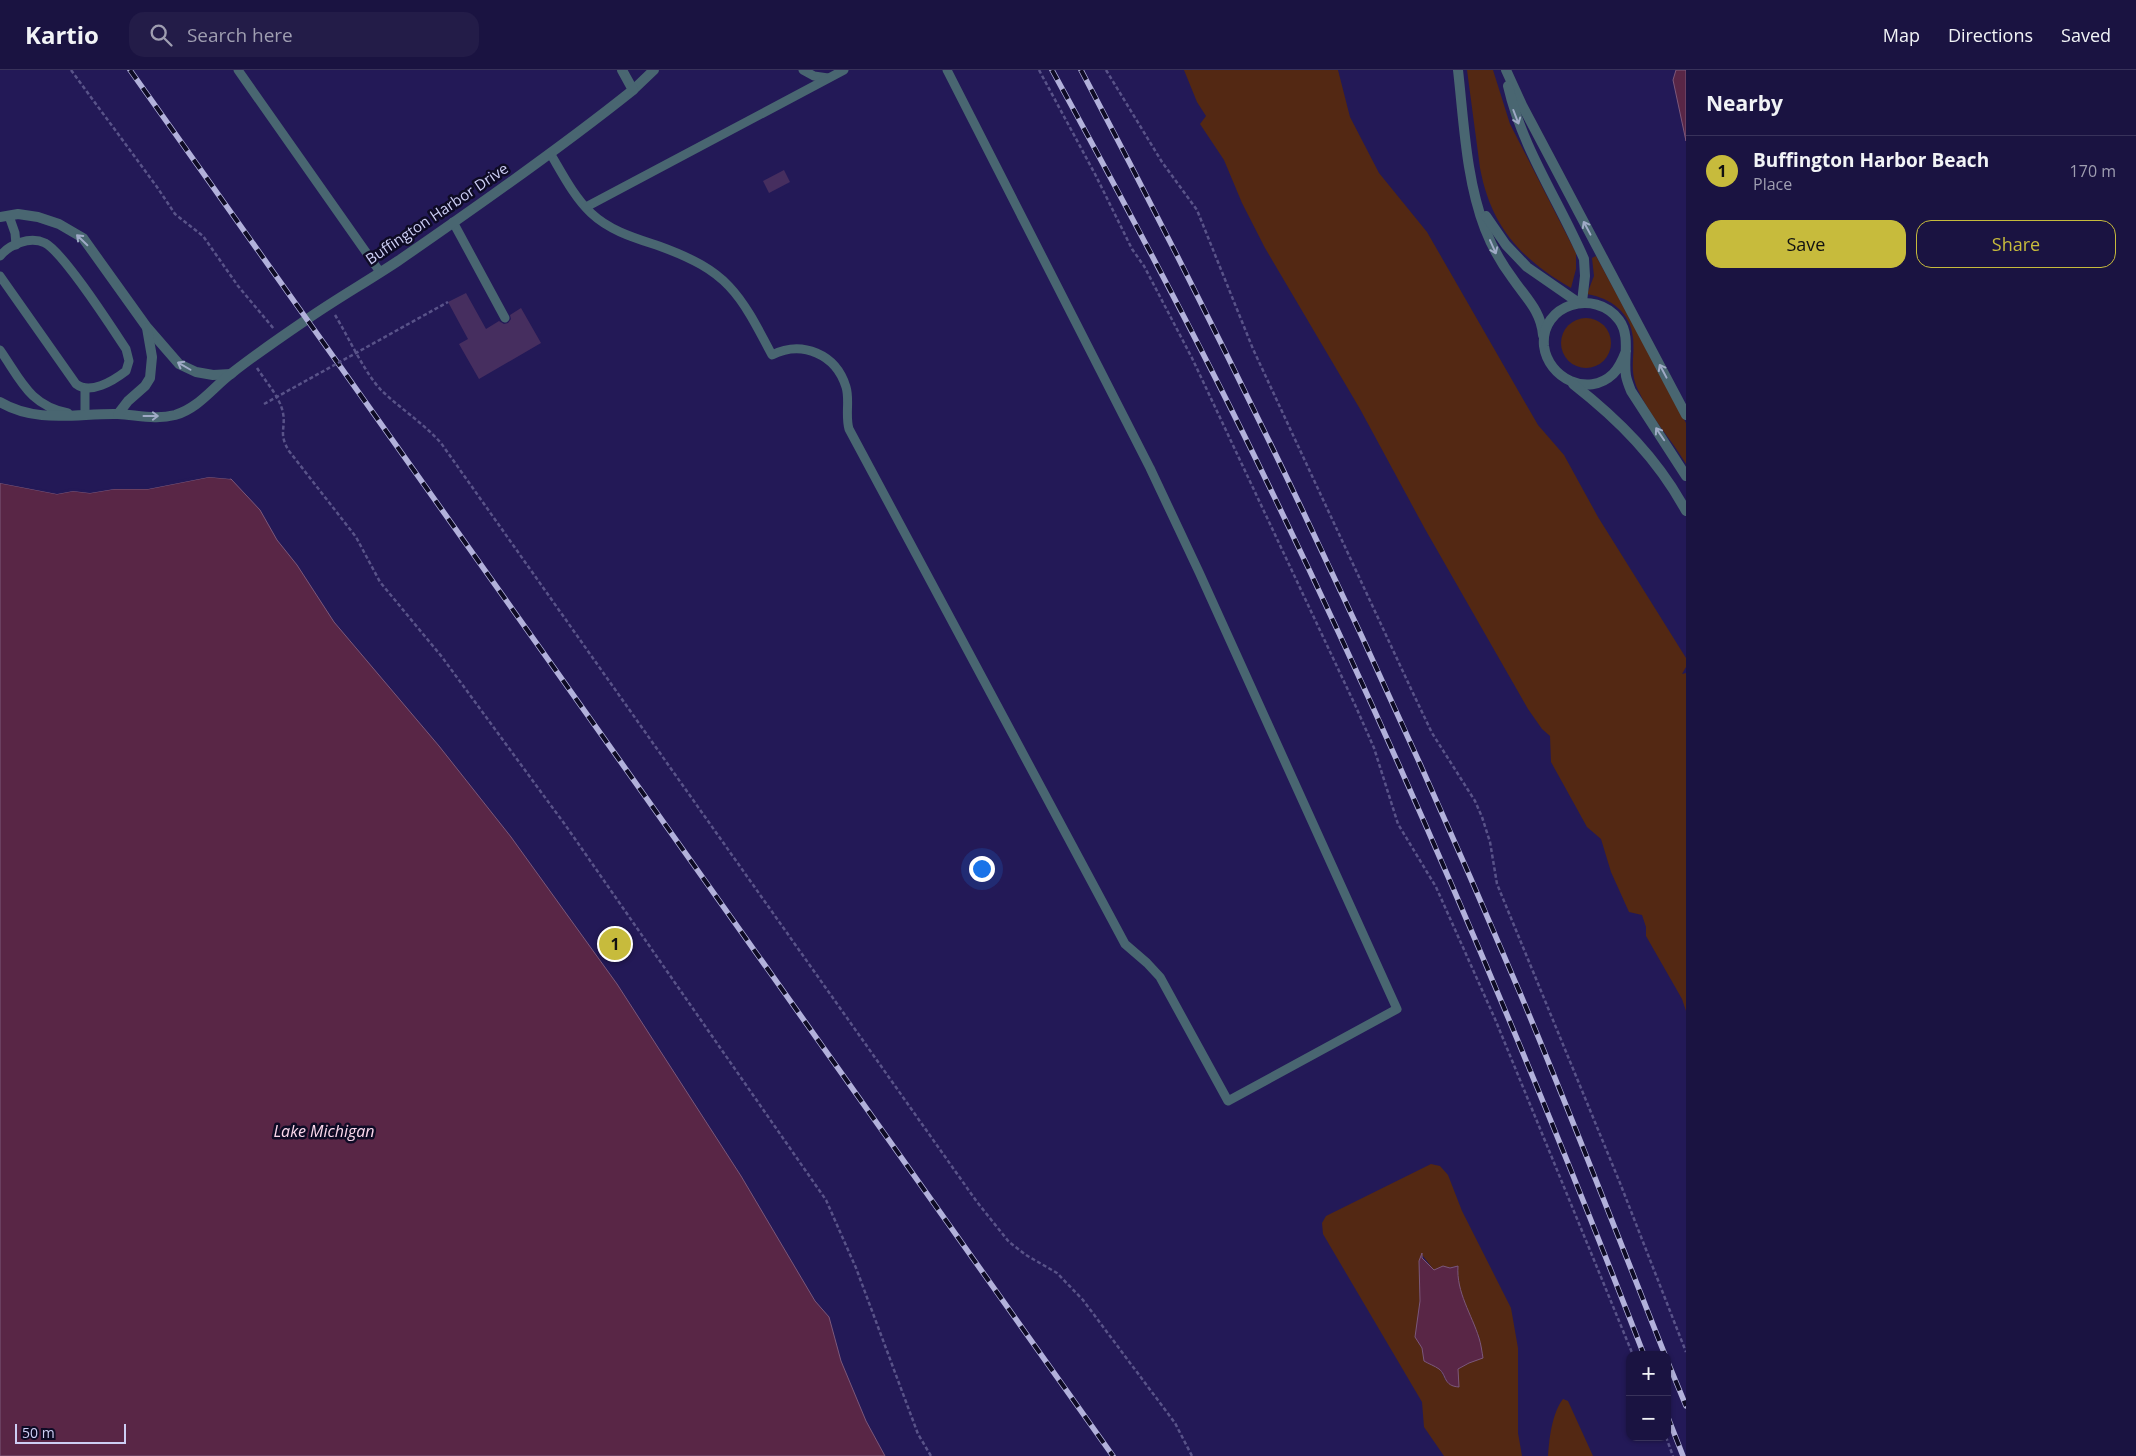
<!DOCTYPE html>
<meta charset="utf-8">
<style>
:root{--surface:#1a1341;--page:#231c48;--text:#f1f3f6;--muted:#9f9eb1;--line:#38325a;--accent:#c7bb3c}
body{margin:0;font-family:"Open Sans",sans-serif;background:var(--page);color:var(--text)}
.controls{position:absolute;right:15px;bottom:15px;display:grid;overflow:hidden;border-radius:10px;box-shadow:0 1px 4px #0004}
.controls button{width:45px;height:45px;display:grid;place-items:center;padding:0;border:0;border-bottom:1px solid var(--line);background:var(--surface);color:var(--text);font:25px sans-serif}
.scale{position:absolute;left:15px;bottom:12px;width:111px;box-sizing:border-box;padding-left:5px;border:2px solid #cdcef4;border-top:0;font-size:14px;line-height:18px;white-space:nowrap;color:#cdcef4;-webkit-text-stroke:4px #0e0b25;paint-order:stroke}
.you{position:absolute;left:981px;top:798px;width:18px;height:18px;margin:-12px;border:4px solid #fff;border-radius:50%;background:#1a73e8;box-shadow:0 0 0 8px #1a73e833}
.badge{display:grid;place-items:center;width:32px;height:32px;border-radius:50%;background:var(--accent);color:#111;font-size:16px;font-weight:700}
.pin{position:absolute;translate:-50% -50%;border:2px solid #fff;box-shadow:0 1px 5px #0006}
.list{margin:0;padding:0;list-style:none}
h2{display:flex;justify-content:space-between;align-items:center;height:65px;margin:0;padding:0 20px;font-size:21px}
h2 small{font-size:16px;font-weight:400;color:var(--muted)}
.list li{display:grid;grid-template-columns:32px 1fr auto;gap:15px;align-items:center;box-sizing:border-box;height:70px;padding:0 20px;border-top:1px solid var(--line)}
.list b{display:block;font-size:19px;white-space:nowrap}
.list p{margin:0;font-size:16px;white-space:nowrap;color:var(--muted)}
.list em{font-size:16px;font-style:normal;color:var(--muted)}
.actions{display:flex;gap:10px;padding:15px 20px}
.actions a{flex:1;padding:11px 0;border:1px solid var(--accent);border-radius:15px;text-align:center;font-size:18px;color:var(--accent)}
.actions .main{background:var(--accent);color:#111}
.icon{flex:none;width:28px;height:28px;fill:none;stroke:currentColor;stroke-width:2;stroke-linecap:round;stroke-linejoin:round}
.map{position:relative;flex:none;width:1686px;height:1386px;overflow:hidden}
header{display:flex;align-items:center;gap:30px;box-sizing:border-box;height:70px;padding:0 25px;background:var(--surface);border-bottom:1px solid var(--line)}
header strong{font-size:24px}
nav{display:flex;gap:28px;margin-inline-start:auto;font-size:18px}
.search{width:350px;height:45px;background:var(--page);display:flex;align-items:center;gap:12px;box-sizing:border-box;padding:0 18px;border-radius:15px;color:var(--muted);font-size:19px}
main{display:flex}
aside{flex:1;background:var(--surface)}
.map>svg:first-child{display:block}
.green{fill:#532813;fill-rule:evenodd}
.water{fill:#592646;stroke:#7c587a}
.pier{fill:#231957}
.building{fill:#462e5f}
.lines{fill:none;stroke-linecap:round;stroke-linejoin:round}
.path{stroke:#595389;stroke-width:2.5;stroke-dasharray:4 2.5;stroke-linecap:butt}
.service{stroke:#496671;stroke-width:9}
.minor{stroke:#496671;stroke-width:10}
.tertiary{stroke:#496671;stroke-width:10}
.rail-casing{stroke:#b2b1db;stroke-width:5.5}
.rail{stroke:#0e0b25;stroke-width:4;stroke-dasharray:11;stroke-linecap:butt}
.path-bridge{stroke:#595389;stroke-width:2.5;stroke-dasharray:4 2.5;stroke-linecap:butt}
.oneway{stroke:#9faac6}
.labels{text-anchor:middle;stroke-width:5;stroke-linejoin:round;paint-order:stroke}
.street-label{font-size:15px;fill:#cdcef4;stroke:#0e0b25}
.water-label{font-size:16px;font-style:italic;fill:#fcd8ec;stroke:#0e0b25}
</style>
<header>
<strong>Kartio</strong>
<div class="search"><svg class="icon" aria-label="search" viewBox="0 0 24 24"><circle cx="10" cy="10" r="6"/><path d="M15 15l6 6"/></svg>Search here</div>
<nav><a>Map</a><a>Directions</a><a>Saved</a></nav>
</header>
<main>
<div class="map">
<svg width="1686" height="1386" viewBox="0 0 1686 1386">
<rect width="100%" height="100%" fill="#231957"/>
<g class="green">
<path d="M1184,0H1338L1350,47L1379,103L1427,162L1538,355L1564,385L1598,447L1686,588V597L1682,604L1686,603V941L1682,929L1646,866V857L1642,845L1629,842L1611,802L1601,769L1587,757L1551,692L1550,666L1542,659L1528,639L1425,459L1360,339L1265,178L1242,133L1224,90L1200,54L1206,46L1197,32Z"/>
<path d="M1467,0H1493L1510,54L1576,183V199L1571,218C1521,189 1491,157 1480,98Z"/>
<path d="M1596,186L1686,353V394C1672,370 1649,345 1638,320C1629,299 1635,289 1633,268C1631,243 1611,228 1587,224L1594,206L1592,188Z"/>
<circle cx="1586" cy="273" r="25"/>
<path d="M1431,1094L1440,1096L1448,1105L1462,1141L1511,1238L1518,1278V1363L1522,1386H1444L1424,1357L1422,1332L1323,1164L1322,1153L1326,1146ZM1422,1185L1434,1200L1458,1196C1456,1221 1470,1247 1480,1269L1469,1293L1458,1299V1317L1446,1311L1440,1299L1424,1291L1422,1278L1415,1267L1420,1231L1419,1191Z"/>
<path d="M1563,1329L1568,1331L1593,1386H1548C1549,1369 1552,1343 1563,1329Z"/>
</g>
<g class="water">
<path d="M1676,0H1686V71L1673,10Z"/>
<path d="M209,407L231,409L260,440L277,470L297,495L334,552L439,676L511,767L617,914L741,1106L815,1231L829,1247L841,1291L866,1351L885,1386H0V413L57,424L73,421L90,423L114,419H148Z"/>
<path d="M1422,1183V1188L1434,1200L1443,1196L1450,1198L1458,1196C1456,1222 1472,1245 1479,1268C1481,1274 1482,1282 1483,1288L1469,1293L1458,1299L1459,1317C1443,1316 1447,1305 1439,1299C1435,1296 1429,1294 1424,1291L1422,1278L1415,1267L1420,1231L1419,1191Z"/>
</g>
<path class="pier" d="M209,404L226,406L231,409L209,407L148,419H114L90,423L73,421L57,424L0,413V410L56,422L73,418L90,421L114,417L148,416Z"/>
<g class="building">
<path d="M784,100L790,112L769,123L763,111Z"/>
<path d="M466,223L486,259L499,251L504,254L508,253L511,249L510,245L521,238L541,273L479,309L459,274L468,269L448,232Z"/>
</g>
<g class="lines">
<g class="path">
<path d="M71,0L157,117L175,144L203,166L238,216L274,259"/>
<path d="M1039,0L1095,104L1132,179L1144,196L1192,288L1356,637L1374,678L1398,754L1436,817L1495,949L1633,1285"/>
<path d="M1106,0L1162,92L1197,140L1253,279L1412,621L1432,663L1475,731L1482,747L1490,772L1497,814L1620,1113L1686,1282"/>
<path d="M335,245C348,266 365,304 382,321C401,339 423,353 441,373L977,1132L1009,1172L1026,1185L1057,1203L1083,1230L1175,1353L1192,1386"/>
<path d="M257,298C266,312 280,327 283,343C286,359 278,363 289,381L356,467L380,512L442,587L566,756L826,1130L856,1198L918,1364L931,1386"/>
<path d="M1666,1367L1673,1386"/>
</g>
<g class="service">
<path d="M238,0L380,202"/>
<path d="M803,0L814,6L828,8"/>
<path d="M550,83C562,103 574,127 591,143C610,161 635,168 659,176C728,201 739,222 772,285C802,270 836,284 846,317C850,330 845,345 849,359L1125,874L1147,893L1160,907L1228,1031L1397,939L1199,502L1150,398L947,0"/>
<path d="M586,137L844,0"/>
<path d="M9,146L15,163L16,175"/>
<path d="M453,152L505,248"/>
<path d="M0,186C10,174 30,166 45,173C64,183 112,258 126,279L129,291L126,301C113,311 90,325 76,314L0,206"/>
<path d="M0,280C21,310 29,335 68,343"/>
<path d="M85,319V345"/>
</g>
<g class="minor">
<path d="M1506,0L1522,35L1686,345"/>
<path d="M1508,16C1522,78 1559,131 1584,189L1585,206L1582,232"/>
<path d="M633,20L654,0"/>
</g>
<g class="tertiary">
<path d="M1458,0C1464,53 1466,109 1485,159C1492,177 1501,193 1513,209C1526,228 1541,241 1543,265"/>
<path d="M1486,146L1506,175L1527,197L1579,233"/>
<path d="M0,147L18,144L38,147L59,154L83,168L146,256L179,294L196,302L213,305L231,304"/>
<path d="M1626,281C1623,289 1620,297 1613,304C1588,328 1548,308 1544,276C1540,234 1595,218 1619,250C1631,266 1623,288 1626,306C1627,311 1629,316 1631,321L1686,406"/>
<path d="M1573,314C1619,350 1658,389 1686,441"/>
<path d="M0,332C37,354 78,343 118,344C137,345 156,350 175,345C199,338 213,317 232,303C256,284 281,267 306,250C336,229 368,211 398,191C478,136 558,80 633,20L622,0"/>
<path d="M118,344L128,331L145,316L150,308L152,287L147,258"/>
</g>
<defs>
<g id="rail">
<path d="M130,0L1113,1386"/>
<path d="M1052,0C1127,137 1201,275 1269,416C1407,700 1530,991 1644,1285"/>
<path d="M1081,0C1240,301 1387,609 1520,923C1570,1042 1617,1164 1665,1285"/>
<path d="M1667,1290L1686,1336"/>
<path d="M1667,1345L1683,1386"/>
</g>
</defs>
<use href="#rail" class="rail-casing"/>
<use href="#rail" class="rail"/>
<path class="path-bridge" d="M264,334L448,232"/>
</g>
<defs><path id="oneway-shaft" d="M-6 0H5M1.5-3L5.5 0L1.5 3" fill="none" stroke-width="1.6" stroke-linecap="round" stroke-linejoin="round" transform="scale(1.25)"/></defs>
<g class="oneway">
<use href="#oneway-shaft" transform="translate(1516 47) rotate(69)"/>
<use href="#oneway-shaft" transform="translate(1587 158) rotate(-118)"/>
<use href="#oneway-shaft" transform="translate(82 170) rotate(-136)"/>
<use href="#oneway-shaft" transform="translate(1493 177) rotate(66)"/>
<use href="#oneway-shaft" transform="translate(184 296) rotate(-150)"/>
<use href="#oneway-shaft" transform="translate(1663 301) rotate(-118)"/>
<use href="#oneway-shaft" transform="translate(151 346)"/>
<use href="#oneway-shaft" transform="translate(1660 364) rotate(-124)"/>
</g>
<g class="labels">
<g class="street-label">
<text transform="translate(437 144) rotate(-34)" y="5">Buffington Harbor Drive</text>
</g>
<g class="water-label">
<text x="324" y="1067">Lake Michigan</text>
</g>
</g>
</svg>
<div class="controls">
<button>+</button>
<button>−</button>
</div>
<div class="scale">50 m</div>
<div class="you"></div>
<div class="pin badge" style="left:615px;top:874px">1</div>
</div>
<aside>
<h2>Nearby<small></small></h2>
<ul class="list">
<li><span class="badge">1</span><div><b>Buffington Harbor Beach</b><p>Place</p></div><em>170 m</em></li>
</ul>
<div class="actions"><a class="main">Save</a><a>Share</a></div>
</aside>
</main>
